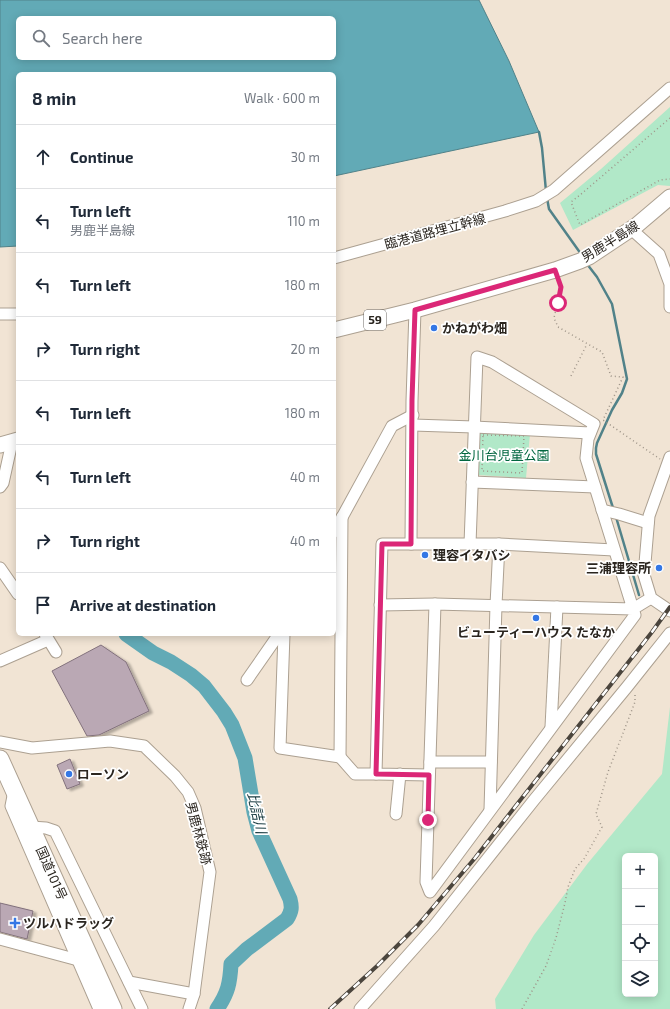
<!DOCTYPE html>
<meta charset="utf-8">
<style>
:root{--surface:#fff;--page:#f2f2f3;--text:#1f2937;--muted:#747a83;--line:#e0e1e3}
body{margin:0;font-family:"Exo 2","Noto Sans JP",sans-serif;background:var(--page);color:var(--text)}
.controls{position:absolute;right:12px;bottom:12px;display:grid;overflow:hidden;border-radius:6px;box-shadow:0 2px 10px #0003}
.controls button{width:36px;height:36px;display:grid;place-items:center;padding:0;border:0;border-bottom:1px solid var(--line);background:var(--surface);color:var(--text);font:20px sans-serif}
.stop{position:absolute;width:12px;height:12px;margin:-9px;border:3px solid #db2777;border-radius:50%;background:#fff}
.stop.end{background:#db2777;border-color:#fff;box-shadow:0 1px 4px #0008}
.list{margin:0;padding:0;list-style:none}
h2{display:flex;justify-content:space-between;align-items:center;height:52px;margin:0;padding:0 16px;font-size:17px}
h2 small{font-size:13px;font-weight:400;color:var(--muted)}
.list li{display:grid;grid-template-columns:26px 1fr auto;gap:12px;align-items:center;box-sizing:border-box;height:64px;padding:0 16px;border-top:1px solid var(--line)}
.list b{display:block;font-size:15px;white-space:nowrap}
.list p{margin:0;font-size:13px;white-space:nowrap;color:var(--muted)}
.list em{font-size:13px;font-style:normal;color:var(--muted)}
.icon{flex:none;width:22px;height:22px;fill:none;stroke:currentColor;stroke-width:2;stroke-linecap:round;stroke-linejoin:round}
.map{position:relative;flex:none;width:670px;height:1009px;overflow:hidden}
.search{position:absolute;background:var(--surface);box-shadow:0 2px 10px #0003;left:16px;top:16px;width:320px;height:44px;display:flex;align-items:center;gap:10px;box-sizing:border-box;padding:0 14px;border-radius:6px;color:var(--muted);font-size:15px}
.panel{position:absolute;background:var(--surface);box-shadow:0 2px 10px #0003;left:16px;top:72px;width:320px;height:564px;border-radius:6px}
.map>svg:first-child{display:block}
.green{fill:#b1e8c8;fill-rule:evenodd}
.water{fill:#62aab6;stroke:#518289;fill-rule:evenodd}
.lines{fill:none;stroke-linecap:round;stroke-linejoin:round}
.stream{stroke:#518289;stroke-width:2.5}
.river{stroke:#62aab6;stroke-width:15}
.building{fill:#baa8b4;stroke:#82717c;filter:url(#shadow)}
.minor-casing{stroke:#aca091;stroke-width:13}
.major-casing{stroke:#aca091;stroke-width:17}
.highway-casing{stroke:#aca091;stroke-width:19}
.path{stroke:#9f9589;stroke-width:1.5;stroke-dasharray:1 3;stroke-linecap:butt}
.minor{stroke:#fff;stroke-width:11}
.major{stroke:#fff;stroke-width:15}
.highway{stroke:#fff;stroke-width:17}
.rail-casing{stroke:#4b453d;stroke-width:4}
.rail{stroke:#fff;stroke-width:2.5;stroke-dasharray:8;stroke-linecap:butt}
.route{stroke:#db2777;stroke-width:5}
.poi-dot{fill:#3477e5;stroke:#fff;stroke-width:1.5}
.labels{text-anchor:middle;stroke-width:3.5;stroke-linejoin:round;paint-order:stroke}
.shield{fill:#fff;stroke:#6a6662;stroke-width:1}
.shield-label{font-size:12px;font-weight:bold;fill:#2a251f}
.street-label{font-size:13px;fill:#2a251f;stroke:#fff}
.poi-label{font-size:13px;font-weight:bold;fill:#2a251f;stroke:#fff;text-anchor:start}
.park-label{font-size:13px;fill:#01663f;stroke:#fff}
.water-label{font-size:14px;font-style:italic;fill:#14373d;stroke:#fff}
</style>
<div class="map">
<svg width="670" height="1009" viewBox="0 0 670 1009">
<defs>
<filter id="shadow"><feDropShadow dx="3.5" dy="2" stdDeviation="1" flood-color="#0004"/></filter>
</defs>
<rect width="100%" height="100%" fill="#f1e4d4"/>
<g class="green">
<path d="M670,107V186L658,185L573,230L560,203L601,169Z"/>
<path d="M480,431L530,434L526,478L478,475V444Z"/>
<path d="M670,707V1009H496L495,999L534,935L588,863L662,774ZM625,856H655V994H625Z"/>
</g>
<path class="water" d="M0,0H479L509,61L539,132L334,176V74H18V246L0,247ZM18,18H334V58H18Z"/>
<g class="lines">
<g class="stream">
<path d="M539,132L542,148L546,191"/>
<path d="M547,198L549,209L581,254"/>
<path d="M587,264L597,277L612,304L627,379L622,393L612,410L597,443L596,448V454L613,508"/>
<path d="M616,517L639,595"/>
</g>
<path class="river" d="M126,634L153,653L171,662L191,675L204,686L224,712L232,725L245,758L254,812L259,831L290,899C292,907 292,911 287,919L247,949L231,964C230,983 228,993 217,1009"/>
</g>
<g class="building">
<path d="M101,645L126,662L149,711L99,735L87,736L52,671Z"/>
<path d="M70,759L80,784L67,789L57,765Z"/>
<path d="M0,903L33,911L27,939L0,932Z"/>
</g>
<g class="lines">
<defs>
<g id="minor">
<path d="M631,229L659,254L670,284V307"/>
<path d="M334,258L505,211L536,201L554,190L670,88"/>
<path d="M0,314H18"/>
<path d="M413,425L474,427L590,433"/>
<path d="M670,457L649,516L644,575L651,598L670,611"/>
<path d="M472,482L595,487"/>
<path d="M0,487L3,483L12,442"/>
<path d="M602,510L619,514L648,523"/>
<path d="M334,532L392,426L413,415"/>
<path d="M411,544L412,401L415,310"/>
<path d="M470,544L477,357L492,362L594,424L588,439L586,458L633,609L635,615L430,892L426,882L435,604L633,609L651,598"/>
<path d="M499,544L614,550"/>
<path d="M0,568L18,594"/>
<path d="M380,605L435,604"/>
<path d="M45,634L56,652"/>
<path d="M284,634L280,748L340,757L342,517"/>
<path d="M0,661L48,640"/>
<path d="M247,680L279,634"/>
<path d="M551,727L557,607"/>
<path d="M0,742L32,748L110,741L144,746L175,776L188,792L195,808L210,872L194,994L189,1009"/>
<path d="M340,757L355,774H376"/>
<path d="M430,762H491"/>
<path d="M429,775L376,774L382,544H499L496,605L490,810"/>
<path d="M14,791L11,806L99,1009"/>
<path d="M396,814L400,774"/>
<path d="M31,827L46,828L55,831L142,1009"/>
<path d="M0,939L78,960"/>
<path d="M129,982L194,994"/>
<path d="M360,1009L434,926L534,800L627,687L670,633"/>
</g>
<g id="major">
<path d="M334,330L415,310L555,270L580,261L589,257L637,225L670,197"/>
<path d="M0,445L18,440"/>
</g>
<path id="highway" d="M0,759L113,1009"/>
</defs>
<use href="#minor" class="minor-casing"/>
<use href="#major" class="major-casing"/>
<use href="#highway" class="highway-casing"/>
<g class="path">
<path d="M670,118L580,195L571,202L580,225L660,180L670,179"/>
<path d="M559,281L561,287L554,318L558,327L602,352L611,376L623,377L603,420L660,459"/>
<path d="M571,376L587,344"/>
<path d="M483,435L524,436L522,473L482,471Z"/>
<path d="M522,1009L546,966L556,938L565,903L568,887L575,869L584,859L602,827L596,814L608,772L635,702V693"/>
</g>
<use href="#minor" class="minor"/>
<use href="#major" class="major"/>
<use href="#highway" class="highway"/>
<defs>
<path id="rail" d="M330,1009L377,966L418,925L475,858L652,632L670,607"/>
</defs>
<use href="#rail" class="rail-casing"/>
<use href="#rail" class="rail"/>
</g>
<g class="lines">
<path class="route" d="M428,820L429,775L376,774L382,544H411L412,400L415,310L555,270L561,287L558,303"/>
</g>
<g class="poi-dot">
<circle cx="434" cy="328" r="4"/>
<circle cx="425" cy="555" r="4"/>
<circle cx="659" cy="568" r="4"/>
<circle cx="536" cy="618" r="4"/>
<circle cx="69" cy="774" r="4"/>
<path d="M13 917h4v4h4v4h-4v4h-4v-4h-4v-4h4z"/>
</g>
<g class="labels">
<rect class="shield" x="364" y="310" width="22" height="20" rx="3"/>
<g class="shield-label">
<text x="375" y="324">59</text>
</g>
<g class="street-label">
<text transform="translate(435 231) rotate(-15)" y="5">臨港道路埋立幹線</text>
<text transform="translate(610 241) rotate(-32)" y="5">男鹿半島線</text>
<text transform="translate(199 833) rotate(75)" y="5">男鹿林鉄跡</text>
<text transform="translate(52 873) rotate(66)" y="5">国道101号</text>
</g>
<g class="poi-label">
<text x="442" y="333">かねがわ畑</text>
<text x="433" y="560">理容イタバシ</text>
<text x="651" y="573" text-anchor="end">三浦理容所</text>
<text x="536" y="637" text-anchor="middle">ビューティーハウス たなか</text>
<text x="77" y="779">ローソン</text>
<text x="23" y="928">ツルハドラッグ</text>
</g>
<g class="park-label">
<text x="504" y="460">金川台児童公園</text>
</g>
<g class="water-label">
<text transform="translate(257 813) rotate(77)" y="5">比詰川</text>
</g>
</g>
</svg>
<div class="controls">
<button>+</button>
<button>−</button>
<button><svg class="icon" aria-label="locate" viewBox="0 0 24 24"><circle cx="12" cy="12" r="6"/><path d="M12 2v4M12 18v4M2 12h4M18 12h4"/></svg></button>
<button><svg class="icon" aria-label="layers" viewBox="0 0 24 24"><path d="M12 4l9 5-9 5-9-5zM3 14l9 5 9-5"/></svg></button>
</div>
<div class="stop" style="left:558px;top:303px"></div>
<div class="stop end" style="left:428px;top:820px"></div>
<div class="search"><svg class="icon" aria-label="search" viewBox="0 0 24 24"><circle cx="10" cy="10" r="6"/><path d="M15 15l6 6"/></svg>Search here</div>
<section class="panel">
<h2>8 min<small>Walk · 600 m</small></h2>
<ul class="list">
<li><svg class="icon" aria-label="ahead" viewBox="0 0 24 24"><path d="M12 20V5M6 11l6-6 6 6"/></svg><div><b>Continue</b></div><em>30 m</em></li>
<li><svg class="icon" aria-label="left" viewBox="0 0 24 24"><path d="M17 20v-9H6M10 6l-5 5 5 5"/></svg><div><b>Turn left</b><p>男鹿半島線</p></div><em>110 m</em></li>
<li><svg class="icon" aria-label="left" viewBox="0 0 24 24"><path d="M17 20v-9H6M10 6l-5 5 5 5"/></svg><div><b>Turn left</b></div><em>180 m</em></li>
<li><svg class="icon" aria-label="right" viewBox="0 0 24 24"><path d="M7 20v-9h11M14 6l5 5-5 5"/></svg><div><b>Turn right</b></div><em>20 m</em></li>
<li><svg class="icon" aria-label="left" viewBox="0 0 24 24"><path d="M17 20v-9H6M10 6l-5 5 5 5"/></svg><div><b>Turn left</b></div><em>180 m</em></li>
<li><svg class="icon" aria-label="left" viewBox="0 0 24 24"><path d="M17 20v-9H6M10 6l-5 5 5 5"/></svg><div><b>Turn left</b></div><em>40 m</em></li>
<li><svg class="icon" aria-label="right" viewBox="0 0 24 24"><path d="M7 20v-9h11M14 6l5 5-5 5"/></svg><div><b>Turn right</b></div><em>40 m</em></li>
<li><svg class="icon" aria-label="arrive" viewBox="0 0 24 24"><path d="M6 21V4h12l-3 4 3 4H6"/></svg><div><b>Arrive at destination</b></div></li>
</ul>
</section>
</div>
